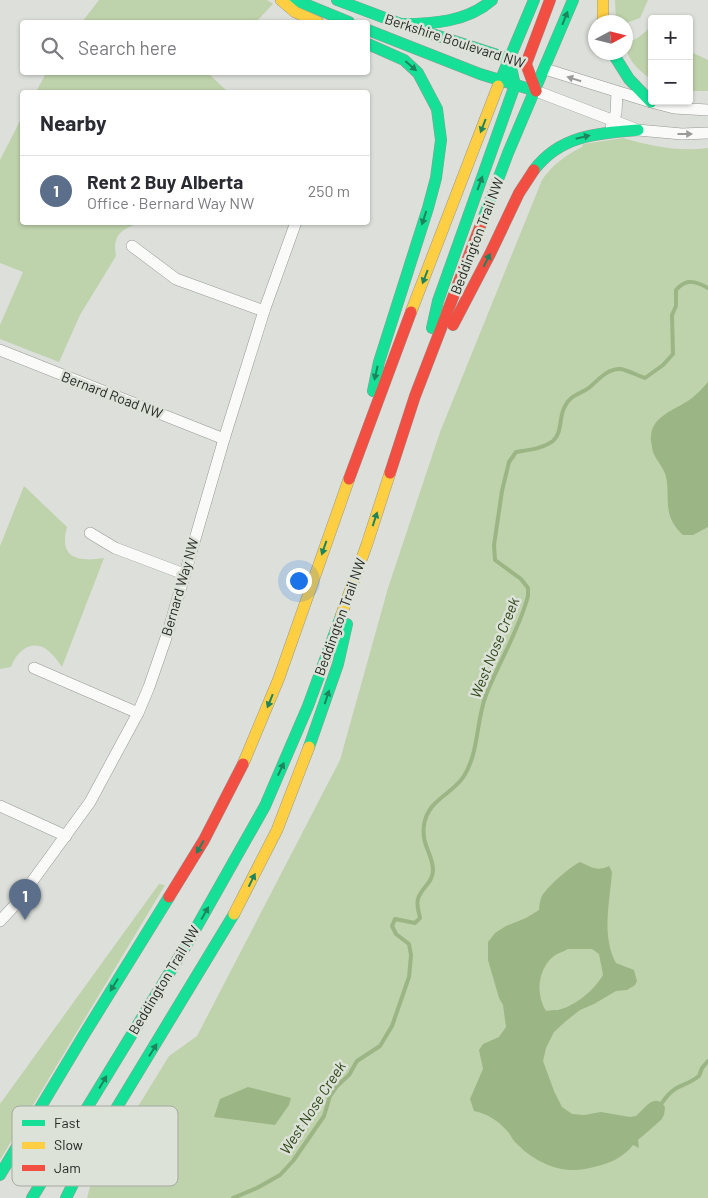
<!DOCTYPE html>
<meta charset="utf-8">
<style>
:root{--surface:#fff;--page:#f7f7f7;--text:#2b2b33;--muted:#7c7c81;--line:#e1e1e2;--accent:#2563eb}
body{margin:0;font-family:Barlow,sans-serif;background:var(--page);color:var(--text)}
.controls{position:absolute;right:15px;top:15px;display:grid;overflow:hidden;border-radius:5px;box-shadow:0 1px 4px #0004}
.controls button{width:45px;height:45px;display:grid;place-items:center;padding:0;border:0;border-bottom:1px solid var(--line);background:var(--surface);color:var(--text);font:25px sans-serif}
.compass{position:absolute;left:588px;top:15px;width:45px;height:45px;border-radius:50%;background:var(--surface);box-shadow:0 1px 4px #0004;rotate:83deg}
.you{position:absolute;left:298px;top:580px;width:18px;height:18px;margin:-12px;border:4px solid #fff;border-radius:50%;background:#1a73e8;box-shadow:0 0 0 8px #1a73e833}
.badge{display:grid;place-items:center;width:32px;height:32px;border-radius:50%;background:var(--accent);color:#fff;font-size:16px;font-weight:700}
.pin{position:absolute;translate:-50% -41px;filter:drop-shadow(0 1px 2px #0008)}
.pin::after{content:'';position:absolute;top:26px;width:18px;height:15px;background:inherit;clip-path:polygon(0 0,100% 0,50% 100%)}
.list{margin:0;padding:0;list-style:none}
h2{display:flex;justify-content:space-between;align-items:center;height:65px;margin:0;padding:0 20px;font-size:21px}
h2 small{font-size:16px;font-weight:400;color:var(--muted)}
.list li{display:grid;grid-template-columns:32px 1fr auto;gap:15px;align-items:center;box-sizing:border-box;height:70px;padding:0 20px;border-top:1px solid var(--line)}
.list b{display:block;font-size:19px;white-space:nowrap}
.list p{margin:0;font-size:16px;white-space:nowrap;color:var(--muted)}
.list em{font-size:16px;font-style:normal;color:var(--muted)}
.icon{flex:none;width:28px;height:28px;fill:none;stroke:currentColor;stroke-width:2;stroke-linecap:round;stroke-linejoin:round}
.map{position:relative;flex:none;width:708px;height:1198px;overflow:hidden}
.search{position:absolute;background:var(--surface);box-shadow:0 1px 4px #0004;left:20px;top:20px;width:350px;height:55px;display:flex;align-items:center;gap:12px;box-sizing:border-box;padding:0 18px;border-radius:5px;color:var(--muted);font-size:19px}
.panel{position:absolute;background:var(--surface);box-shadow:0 1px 4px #0004;left:20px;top:90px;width:350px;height:135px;border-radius:5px}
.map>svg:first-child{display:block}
.green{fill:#bed2ab}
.water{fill:#9cb585;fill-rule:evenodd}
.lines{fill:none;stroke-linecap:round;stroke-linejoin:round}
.stream{stroke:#9cb585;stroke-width:4}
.street-casing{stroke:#969894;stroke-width:12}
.fast-casing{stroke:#969894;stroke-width:12}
.slow-casing{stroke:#969894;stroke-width:12}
.jam-casing{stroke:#969894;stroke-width:12}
.street{stroke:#fafaf9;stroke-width:11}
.fast{stroke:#16e098;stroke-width:11}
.slow{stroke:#ffcf43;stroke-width:11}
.jam{stroke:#f24e42;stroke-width:11}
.oneway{fill:#1e845e}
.oneway2{fill:#9a9b99}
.labels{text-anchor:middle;stroke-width:5;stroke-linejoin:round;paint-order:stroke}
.street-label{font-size:14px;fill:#252723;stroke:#dce2d8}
.water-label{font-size:15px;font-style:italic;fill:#2e4516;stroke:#dce2d8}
.key{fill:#dce2d8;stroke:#a5aaa2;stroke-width:1}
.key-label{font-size:14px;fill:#252723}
</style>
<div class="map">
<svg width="708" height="1198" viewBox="0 0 708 1198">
<rect width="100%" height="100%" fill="#dde0da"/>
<g class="green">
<path d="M99,0H267L273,4L256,22H82Z"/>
<path d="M615,0H648L640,18L626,23L616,22Z"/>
<path d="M652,26V79C640,73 625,57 626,44L639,37Z"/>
<path d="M689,51L708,60V91H689Z"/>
<path d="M46,73H210L209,74L228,92H36Z"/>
<path d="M22,117V222L139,223C122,229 112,235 116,256L80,315L59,362L0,339V325L23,272L0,263V160Z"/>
<path d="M623,138C651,146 678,152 708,148V1198H87L91,1183L169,1056L197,1036L340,760L388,588L440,432L542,180C552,165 566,155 582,147L583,144Z"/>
<path d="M24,486L67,527C58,559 79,562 104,558L62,667C58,661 52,653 46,649C30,639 16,653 11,667L0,669V546Z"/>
<path d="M159,884L165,885L0,1160V1104Z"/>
</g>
<g class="water">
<path d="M708,382V527L693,535H683C664,517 669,505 667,482C666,467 653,459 652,447C652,444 650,440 651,436C652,415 678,409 692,398C698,393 703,388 708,382Z"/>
<path d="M580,862C591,867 598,872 609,866L612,872C610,901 601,936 616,963L634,970L637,981L635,985L627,990L616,991L594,1004L580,1010L566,1021L554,1032L546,1048L543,1061L554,1091L562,1107L572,1114L584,1115L601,1112L630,1117L636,1116C645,1108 655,1092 665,1107L664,1115L661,1120L638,1140L639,1148L633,1145C623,1158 610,1163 594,1167C564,1176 536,1164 515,1142C512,1139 511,1136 509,1133C499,1121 488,1114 474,1111L470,1099L483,1069L479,1050L483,1044L499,1037L506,1027L503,1005L499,998L488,960V942L495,933L506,926L526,918L539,910C539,906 540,902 541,898C545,888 570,867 580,862ZM568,949H592L599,954L603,975C595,989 576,1006 558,1010C554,1010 550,1010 546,1011C535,993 538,969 554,956C558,953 563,952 568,949Z"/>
<path d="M248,1087L291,1098L289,1105L275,1125L214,1117L220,1099Z"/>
</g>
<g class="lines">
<g class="stream">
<path d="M662,1103C675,1083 684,1088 699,1076L702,1068L708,1061"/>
<path d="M233,1198L257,1188L280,1175L293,1161L324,1116L330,1096L337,1086L349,1075L357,1061L380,1046L392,1026L409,977L411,955L409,944L396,934L392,926L395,919L415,923L420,918C419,912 416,905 418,899C421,888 433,883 433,870C433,854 421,845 424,825C428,799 452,795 464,776C479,752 476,721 486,695C499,662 519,630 528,596V588L521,579L495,560L494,545L502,491L509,462L516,452C529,450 542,449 553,441C562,433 559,419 564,408C570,394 580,395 590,387C599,379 607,369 620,369C625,369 639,376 645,378L663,365L673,354L672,315L676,306V290C687,278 695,281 708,288"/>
</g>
<defs>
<g id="street">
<path d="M545,69L651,102L674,108L708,110"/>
<path d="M536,91L638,130L682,134L708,133"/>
<path d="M611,126L616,113L617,92"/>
<path d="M132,246L176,279L264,311"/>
<path d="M0,350L224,439"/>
<path d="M90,533L115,548L184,574"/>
<path d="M34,668L138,713"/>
<path d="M0,806L66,836"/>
<path d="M0,921L15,905L90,802L138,713L149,687L168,632L224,439L264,311L296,222"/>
</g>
<g id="fast">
<path d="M295,0L349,22"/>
<path d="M337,0L401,24L522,63"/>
<path d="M401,24C433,24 467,22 492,0"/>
<path d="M368,30L480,74L536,91"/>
<path d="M368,44L404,60L418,73L437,109L441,140L436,178L428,208L379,362L373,391"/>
<path d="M612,52L629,79L651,102"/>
<path d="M498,86L534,0"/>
<path d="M534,170C560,135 598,133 638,130"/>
<path d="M480,227L508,153L573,0"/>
<path d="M432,328L438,301L515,85L509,59"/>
<path d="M309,747L338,664L347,624"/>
<path d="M0,1175L85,1033L169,897"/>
<path d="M32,1198L187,944L265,806L308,706L341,616"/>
<path d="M66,1198L85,1160L234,914"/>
</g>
<g id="slow">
<path d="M281,0L295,12L318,22"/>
<path d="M603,0V22"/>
<path d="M411,312L498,86"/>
<path d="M341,616L367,544L390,473"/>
<path d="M243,764L279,678L349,479"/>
<path d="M234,914L277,830L309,747"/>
</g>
<g id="jam">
<path d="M536,91L526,64L550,0"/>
<path d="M453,325L490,254L519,193L534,170"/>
<path d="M390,473L415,396L480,227"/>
<path d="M349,479L411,312"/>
<path d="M169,897L204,840L243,764"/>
</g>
</defs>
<use href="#street" class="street-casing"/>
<use href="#fast" class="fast-casing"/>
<use href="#slow" class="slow-casing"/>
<use href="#jam" class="jam-casing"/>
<use href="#street" class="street"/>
<use href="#fast" class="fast"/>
<use href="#slow" class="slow"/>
<use href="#jam" class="jam"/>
</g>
<defs><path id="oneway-solid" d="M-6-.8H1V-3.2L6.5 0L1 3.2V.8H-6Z" transform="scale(1.25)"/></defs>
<g class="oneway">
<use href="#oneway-solid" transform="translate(565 18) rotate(-68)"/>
<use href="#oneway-solid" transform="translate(411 66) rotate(41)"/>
<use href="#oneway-solid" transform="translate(483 126) rotate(111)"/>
<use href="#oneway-solid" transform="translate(583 137) rotate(-13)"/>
<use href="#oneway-solid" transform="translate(480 183) rotate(-70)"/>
<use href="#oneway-solid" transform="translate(424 218) rotate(108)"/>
<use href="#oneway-solid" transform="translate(487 260) rotate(-63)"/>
<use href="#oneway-solid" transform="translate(425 277) rotate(111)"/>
<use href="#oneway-solid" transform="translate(376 373) rotate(103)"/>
<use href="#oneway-solid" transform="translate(375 519) rotate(-72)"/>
<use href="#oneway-solid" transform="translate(324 548) rotate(109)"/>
<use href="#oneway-solid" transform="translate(327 697) rotate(-72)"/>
<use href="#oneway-solid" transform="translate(270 701) rotate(112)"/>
<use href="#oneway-solid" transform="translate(281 769) rotate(-65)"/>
<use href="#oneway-solid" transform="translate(200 847) rotate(120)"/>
<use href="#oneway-solid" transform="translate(252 880) rotate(-64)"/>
<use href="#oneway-solid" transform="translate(205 913) rotate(-60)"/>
<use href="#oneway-solid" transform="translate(114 985) rotate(122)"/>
<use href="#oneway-solid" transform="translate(153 1050) rotate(-58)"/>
<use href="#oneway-solid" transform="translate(103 1082) rotate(-59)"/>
</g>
<g class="oneway2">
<use href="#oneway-solid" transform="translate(574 79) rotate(-163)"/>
<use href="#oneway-solid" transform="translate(685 134)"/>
</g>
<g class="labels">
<g class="street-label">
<text transform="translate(455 41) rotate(18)" y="5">Berkshire Boulevard NW</text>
<text transform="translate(477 236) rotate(-69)" y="5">Beddington Trail NW</text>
<text transform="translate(112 395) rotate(21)" y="5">Bernard Road NW</text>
<text transform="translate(180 587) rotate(-74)" y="5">Bernard Way NW</text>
<text transform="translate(340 617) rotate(-70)" y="5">Beddington Trail NW</text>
<text transform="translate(164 980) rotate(-59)" y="5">Beddington Trail NW</text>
</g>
<g class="water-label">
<text transform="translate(495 648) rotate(-68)" y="5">West Nose Creek</text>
<text transform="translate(313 1108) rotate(-57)" y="5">West Nose Creek</text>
</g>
</g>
<rect x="12" y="1106" width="166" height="80" rx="8" class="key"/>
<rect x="22" y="1120" width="23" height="6" fill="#16e098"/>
<rect x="22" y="1142" width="23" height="7" fill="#ffcf43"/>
<rect x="22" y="1165" width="23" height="6" fill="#f24e42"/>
<g class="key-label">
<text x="54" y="1128">Fast</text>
<text x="54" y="1150">Slow</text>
<text x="54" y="1173">Jam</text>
</g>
</svg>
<div class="controls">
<button>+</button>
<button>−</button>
</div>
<svg class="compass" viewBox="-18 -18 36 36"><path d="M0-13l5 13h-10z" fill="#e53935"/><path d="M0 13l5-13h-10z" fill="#7c7c81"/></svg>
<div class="you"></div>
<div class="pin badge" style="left:25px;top:920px;background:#5c6f8a">1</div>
<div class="search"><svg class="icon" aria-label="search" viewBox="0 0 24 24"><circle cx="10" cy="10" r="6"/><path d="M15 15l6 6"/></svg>Search here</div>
<section class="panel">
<h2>Nearby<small></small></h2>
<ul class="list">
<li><span class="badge" style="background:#5c6f8a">1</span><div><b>Rent 2 Buy Alberta</b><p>Office · Bernard Way NW</p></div><em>250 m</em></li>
</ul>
</section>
</div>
